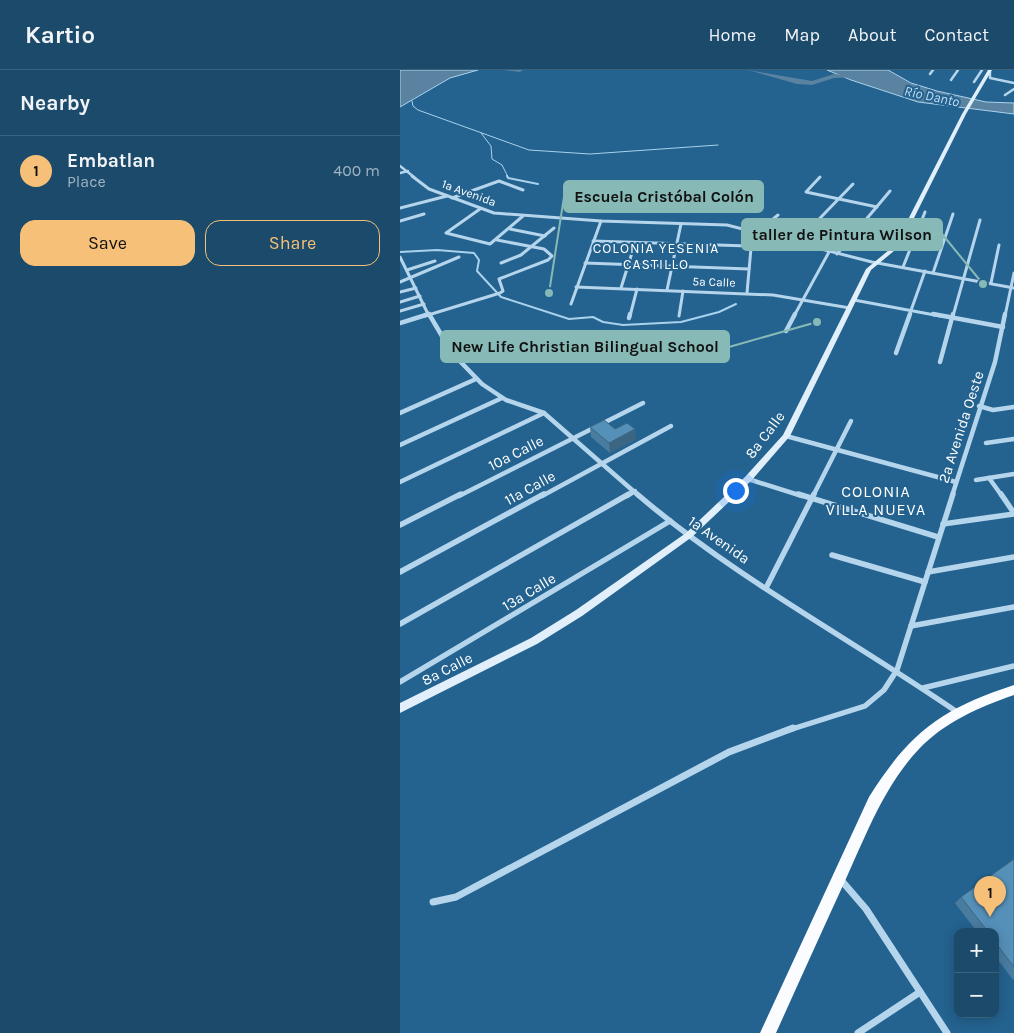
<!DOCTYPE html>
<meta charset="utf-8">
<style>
:root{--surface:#1b4a6b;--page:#285473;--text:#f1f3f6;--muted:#a0b3c1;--line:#39627e;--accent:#f6c079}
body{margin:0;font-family:Karla,sans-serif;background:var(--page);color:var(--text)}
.controls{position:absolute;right:15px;bottom:15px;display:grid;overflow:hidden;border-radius:10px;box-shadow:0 2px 12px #0003}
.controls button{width:45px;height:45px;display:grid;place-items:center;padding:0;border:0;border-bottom:1px solid var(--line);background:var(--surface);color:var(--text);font:25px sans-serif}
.you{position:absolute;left:335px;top:420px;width:18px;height:18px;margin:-12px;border:4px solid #fff;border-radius:50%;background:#1a73e8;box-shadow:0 0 0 8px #1a73e833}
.badge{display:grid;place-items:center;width:32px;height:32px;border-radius:50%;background:var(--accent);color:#111;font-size:16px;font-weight:700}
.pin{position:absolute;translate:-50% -41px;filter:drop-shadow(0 1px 2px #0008)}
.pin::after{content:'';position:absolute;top:26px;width:18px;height:15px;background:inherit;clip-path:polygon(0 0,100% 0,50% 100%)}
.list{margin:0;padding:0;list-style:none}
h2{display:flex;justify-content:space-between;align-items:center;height:65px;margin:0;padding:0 20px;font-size:21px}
h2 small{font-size:16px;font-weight:400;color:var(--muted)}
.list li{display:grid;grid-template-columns:32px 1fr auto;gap:15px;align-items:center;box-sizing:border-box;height:70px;padding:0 20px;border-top:1px solid var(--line)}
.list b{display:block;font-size:19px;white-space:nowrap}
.list p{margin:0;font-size:16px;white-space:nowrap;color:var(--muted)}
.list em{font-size:16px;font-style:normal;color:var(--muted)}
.actions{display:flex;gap:10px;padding:15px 20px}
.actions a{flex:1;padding:11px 0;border:1px solid var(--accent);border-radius:15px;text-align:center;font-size:18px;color:var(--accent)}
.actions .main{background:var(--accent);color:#111}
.map{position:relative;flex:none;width:614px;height:963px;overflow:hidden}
header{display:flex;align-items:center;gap:30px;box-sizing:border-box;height:70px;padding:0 25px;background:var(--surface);border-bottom:1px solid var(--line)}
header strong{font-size:24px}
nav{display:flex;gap:28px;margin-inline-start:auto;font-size:18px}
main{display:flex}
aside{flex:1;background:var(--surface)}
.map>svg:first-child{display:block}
.water{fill:#5a83a1;stroke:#a9d2ec}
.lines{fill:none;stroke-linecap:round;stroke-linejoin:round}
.stream-far1{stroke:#a9d2ec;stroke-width:1}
.stream{stroke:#a9d2ec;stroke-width:2}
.river{fill:#5a83a1;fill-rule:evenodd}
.street-far4{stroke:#b5d5ec;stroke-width:2.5}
.street-far3{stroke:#b5d5ec;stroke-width:3}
.street-far2{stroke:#b5d5ec;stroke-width:4.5}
.street-far1{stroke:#b5d5ec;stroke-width:5.5}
.street{stroke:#b5d5ec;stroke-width:7}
.secondary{fill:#e0eff9;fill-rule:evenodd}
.primary{fill:#fafcff;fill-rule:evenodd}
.wall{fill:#497c9f}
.shaded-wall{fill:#3c6582}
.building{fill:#5590b9;stroke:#3c6582}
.labels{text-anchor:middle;stroke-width:4;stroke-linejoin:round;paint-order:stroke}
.far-street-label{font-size:12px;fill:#fff;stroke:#24628f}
.far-water-label{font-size:14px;font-style:italic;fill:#c1dff3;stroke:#24628f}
.far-neighbourhood-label{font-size:14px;letter-spacing:1px;fill:#fff;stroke:#24628f}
.street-label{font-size:15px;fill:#fff;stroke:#24628f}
.neighbourhood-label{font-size:16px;letter-spacing:1px;fill:#fff;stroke:#24628f}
.leader{fill:none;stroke:#87bab6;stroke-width:2}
.callout-dot{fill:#87bab6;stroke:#24628f;stroke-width:2}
.callout{fill:#87bab6;stroke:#87bab6;stroke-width:2}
.callout-label{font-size:16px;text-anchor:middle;font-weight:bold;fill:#111}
</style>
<header>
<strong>Kartio</strong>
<nav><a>Home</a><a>Map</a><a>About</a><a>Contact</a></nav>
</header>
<main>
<aside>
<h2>Nearby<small></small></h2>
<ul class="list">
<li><span class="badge">1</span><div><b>Embatlan</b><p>Place</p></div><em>400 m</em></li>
</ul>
<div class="actions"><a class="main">Save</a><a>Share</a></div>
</aside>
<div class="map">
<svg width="614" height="963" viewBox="0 0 614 963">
<rect width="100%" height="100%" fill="#24628f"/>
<g class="water">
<path d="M0,0H78L50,8L0,37Z"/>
<path d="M427,0H488L511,13L537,21L586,32L614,33V44L518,32L451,10Z"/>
</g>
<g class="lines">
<g class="stream-far1">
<path d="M12,31L13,36L18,40L129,80L190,84L318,75"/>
<path d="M81,63L91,76L92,89L102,95L108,107"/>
</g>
<g class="stream">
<path d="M107,106L108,108L138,114"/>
<path d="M0,182L37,180L74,183L79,190L77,201L101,227L169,249L193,247L203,252L223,255L281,252L319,242L336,234"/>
</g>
<g class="river">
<path d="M103,0H123L120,2Z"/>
<path d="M348,0L412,11L434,4L461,7L434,8L412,15L397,14Z"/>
</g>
<g class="street-far4">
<path d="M590,2V8L614,13"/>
<path d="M530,4L533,0"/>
<path d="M551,10L558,0"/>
<path d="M574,12L582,0"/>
<path d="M605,25L614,19"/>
<path d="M0,96L14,107"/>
<path d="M0,103L8,101"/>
</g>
<g class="street-far3">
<path d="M12,106L29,119L94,143L201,151L327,155L472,192L614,218"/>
<path d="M420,107L406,122L477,137"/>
<path d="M52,128L99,111L123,120"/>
<path d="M0,138L47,126"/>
<path d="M80,139L46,163L90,174L123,146"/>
<path d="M0,151L24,144"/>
<path d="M110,159L145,166"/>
<path d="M193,171L406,178"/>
<path d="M396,173L453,114"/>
<path d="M437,184L490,121"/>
<path d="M0,187L29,246"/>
<path d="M101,193L121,185L154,158"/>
<path d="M185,193L349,199"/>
<path d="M503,197L525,142"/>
<path d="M7,200L35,191"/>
<path d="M533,203L553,144"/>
<path d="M0,212L59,187"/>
<path d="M591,213L599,175"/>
<path d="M176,217L373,225L450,238"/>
<path d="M221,218L235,173"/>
<path d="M267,220L281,154"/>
<path d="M0,222L16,218"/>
<path d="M347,223L351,178L356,163L378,145"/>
<path d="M454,230L540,246"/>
<path d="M0,232L20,226"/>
<path d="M171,234L201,151"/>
<path d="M0,241L24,234"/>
<path d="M25,246L100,223L103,221L99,209L148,190L152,186L144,179L97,170"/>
<path d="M230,246L237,219"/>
<path d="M279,246L283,221"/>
<path d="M394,246L429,182"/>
<path d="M509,246L525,201"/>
<path d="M553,246L580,150"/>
<path d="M605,246L614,203"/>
</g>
<g class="street-far2">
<path d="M29,244L52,283L82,314L106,330L144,343L239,426"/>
<path d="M533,244L603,257"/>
<path d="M229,248L230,244"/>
<path d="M0,253L29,244"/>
<path d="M386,261L395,244"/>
<path d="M496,283L510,244"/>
<path d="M540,292L553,244"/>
<path d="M579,336L593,340L614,337"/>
<path d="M0,343L76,309"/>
<path d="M386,366L556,412"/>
<path d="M586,373L614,369"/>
<path d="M0,375L102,328"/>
<path d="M589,408L602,426"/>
<path d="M348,409L402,426"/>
<path d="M576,410L614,404"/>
<path d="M0,412L144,343"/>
<path d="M59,426L243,333"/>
<path d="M142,426L271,356"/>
<path d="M227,426L235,421"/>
<path d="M413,426L451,351"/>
<path d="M552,426L595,292L605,244"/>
</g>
<g class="street-far1">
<path d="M237,424C335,508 451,569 557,642"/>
<path d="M398,424L538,467"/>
<path d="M601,424L614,443"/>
<path d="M543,454L614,444"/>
<path d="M0,455L61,424"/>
<path d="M432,485L525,512"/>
<path d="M0,502L144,424"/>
<path d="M528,502L614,487"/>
<path d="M366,518L414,424"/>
<path d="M0,554L229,424"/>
<path d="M511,556L614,537"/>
<path d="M0,612L270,451"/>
<path d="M523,618L614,596"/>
<path d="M389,660L465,636L484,620L497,600L553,424"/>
</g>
<g class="street">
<path d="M441,810L466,839L547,963"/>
<path d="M33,832L56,827L329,682L393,658"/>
<path d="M458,963L520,922"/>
</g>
<path class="secondary" d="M588,0H592L566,44L500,176L471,200L390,366L351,411L292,467L182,546L137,574L0,643V633L131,568L176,540L286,463L345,407L383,365L466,199L495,175L562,44Z"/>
<path class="primary" d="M614,615V625C579,637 545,652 519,679C484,716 466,765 445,811C422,861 399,912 376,963H360L469,727C510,662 541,639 614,615Z"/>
</g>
<g class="wall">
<path d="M190,357L236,369L210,383L191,367Z"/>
<path d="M614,789V911L595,886V862H577L555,833L561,827Z"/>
</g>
<path class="shaded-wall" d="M235,359L236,369L210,383L209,373Z"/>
<g class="building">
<path d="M204,350L215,359L227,353L235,359L209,373L190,357Z"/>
<path d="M614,789V897L595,872V862H588L561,827Z"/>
</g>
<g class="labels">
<g class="far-street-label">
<text transform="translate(69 123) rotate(20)" y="4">1a Avenida</text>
<text transform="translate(314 212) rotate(2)" y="4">5a Calle</text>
</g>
<g class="far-water-label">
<text transform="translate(532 26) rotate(12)" y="5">Río Danto</text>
</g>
<g class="far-neighbourhood-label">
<text x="256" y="183">COLONIA YESENIA<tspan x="256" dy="16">CASTILLO</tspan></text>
</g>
<g class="street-label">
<text transform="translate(561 357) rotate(-72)" y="5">2a Avenida Oeste</text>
<text transform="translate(365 365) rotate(-53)" y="5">8a Calle</text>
<text transform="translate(116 383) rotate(-27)" y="5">10a Calle</text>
<text transform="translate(130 418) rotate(-29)" y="5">11a Calle</text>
<text transform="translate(319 470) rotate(35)" y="5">1a Avenida</text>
<text transform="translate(129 522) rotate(-31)" y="5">13a Calle</text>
<text transform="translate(47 599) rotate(-27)" y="5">8a Calle</text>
</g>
<g class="neighbourhood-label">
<text x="476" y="427">COLONIA<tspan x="476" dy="18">VILLA NUEVA</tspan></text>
</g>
</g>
<path class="leader" d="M149 223L164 127M583 214L542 164M417 252L329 277"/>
<g class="callout-dot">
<circle cx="149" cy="223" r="5"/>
<circle cx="583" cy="214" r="5"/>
<circle cx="417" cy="252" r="5"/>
</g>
<g class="callout">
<rect x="164" y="111" width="199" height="31" rx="5"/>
<rect x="342" y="149" width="200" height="31" rx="5"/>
<rect x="41" y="261" width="288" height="31" rx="5"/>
</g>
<g class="callout-label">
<text x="264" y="132">Escuela Cristóbal Colón</text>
<text x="442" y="170">taller de Pintura Wilson</text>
<text x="185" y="282">New Life Christian Bilingual School</text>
</g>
</svg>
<div class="controls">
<button>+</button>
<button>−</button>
</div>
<div class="you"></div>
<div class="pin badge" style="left:590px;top:847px">1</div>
</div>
</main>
